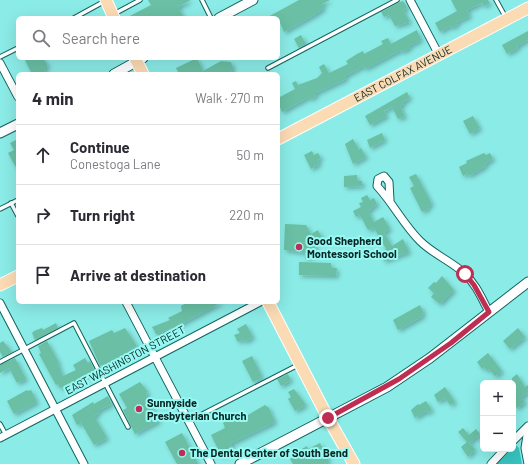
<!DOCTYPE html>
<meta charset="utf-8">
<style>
:root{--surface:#fff;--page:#f2f2f3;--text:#2b2b33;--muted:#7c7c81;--line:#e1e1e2}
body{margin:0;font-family:Barlow,sans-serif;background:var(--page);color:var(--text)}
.controls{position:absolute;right:12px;bottom:12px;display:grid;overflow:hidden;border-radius:6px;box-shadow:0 4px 16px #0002}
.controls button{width:36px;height:36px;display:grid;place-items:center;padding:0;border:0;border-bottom:1px solid var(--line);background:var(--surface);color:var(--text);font:20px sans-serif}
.stop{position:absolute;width:12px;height:12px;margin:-9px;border:3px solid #be2e53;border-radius:50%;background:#fff}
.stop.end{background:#be2e53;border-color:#fff;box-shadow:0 1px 4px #0008}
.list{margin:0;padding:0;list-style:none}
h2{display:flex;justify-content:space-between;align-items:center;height:52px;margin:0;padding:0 16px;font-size:17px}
h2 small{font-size:13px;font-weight:400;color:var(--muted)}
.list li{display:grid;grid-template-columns:26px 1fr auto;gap:12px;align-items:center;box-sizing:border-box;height:60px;padding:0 16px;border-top:1px solid var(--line)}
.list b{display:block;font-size:15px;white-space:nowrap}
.list p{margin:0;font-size:13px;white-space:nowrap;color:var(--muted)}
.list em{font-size:13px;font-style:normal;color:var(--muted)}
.icon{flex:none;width:22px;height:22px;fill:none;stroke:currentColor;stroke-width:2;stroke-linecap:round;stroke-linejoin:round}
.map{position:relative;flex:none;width:528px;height:464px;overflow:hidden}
.search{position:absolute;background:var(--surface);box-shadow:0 4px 16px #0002;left:16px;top:16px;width:264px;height:44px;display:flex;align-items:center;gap:10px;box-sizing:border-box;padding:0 14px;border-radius:6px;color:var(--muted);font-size:15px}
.panel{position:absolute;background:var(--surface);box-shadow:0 4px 16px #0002;left:16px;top:72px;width:264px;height:232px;border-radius:6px}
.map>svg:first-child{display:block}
.green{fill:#37c3be}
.building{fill:#6abfa4;filter:url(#shadow)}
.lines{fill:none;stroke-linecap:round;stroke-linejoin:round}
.service-casing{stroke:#116461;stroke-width:5.5}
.minor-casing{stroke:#116461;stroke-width:9}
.tertiary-casing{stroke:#116461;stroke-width:11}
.primary-casing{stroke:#fff;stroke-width:13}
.service{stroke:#fff;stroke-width:3.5}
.minor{stroke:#fff;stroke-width:7}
.tertiary{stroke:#fff;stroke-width:9}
.primary{stroke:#fbdbb4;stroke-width:11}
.route{stroke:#be2e53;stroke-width:5}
.poi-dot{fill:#be2e53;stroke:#98f9f3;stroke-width:1.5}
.labels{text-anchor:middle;stroke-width:4;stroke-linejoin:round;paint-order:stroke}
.street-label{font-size:11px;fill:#052523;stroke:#98f9f3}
.poi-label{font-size:11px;font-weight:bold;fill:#052523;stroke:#98f9f3;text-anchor:start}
</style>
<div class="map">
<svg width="528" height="464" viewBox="0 0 528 464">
<defs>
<filter id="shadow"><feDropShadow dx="2.5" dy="2.5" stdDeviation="2" flood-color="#0004"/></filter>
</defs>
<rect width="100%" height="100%" fill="#8bebe6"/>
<path class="green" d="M516,445L519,448L522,464H496Z"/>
<g class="building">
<path d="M148,0H191L178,7L184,18H126L151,5Z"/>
<path d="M299,0H330L322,4L324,8L316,14L284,32L278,18H266Z"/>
<path d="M451,0H488L490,3L484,6L482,3L467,10L470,16L457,22L458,24L451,28L450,26L440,32L435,23L457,11Z"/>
<path d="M402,1L404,2L407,8L403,10L410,22L395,26L389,15L384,17L381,12Z"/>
<path d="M417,30L421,40L409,46L410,48L402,52L401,50L365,69L364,66L345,76L346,79L316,93L315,97L310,99L309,97L282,112L278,103V98L295,89L292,83L296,81L298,85L317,78L322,73L319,67L324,64L329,73L348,64L346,61L357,54L363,51L364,54L383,44L381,41L388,38L391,44Z"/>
<path d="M528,31V40L517,46L518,48L507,54L502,45Z"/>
<path d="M301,35L306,44L299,48L294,39Z"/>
<path d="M24,58H43L48,66L44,68L47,74H32Z"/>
<path d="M197,58L203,71L221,61L231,62L233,68L230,74H179L176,68Z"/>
<path d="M407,92L410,98L403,102L404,104L400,106L405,116L398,119L392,107L384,111L387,116L370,125L365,116Z"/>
<path d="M473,116L480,128L470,134L463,121Z"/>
<path d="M382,133L385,140L370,148L367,140Z"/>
<path d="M18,139V171L8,153L14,150L10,143Z"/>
<path d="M353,139L359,150L361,148L366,157L353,164L345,144Z"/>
<path d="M312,151L314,155L318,153L321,158L318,160L319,164L311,169L304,155Z"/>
<path d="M484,153L486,155L490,153L493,159L485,164L486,166L469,176L468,173L463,176L459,167L467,163L466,161Z"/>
<path d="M416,174L432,204L428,206L429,208L422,212L410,188L414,186L409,177Z"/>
<path d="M357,175V181H362L363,186L344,187V176Z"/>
<path d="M367,195L370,200L374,198L377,204L368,211L374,222L383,217L390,229L384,232L392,246L403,239L409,252L384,261L380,252L386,249L374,228L368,230L360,215L356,217L353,211L361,207L359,203L363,202L361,198Z"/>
<path d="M285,224L306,225L311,234L318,230L322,238L313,243L318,253L305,259L306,253L284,250Z"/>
<path d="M299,262L331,263V268H337L336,276L299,275Z"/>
<path d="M442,276L454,290L440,304L431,297L434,293L428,288L434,282L436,283Z"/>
<path d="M188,302H222L172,329L171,328L162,332L164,335L159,337L158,334H156L152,327L170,320L168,318L182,311L181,306Z"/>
<path d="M420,305L424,313L422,314L423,316L398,330L393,320Z"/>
<path d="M56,323L58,328L35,340L32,333L34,331L42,328L43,330Z"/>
<path d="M246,324L253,337L245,342L243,339L238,342L234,335L240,333L237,329Z"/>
<path d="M125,328L137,346L126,351L127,353L119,359L100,366L89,341L112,330L114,333Z"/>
<path d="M518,328L525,337L510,349L503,341Z"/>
<path d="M3,341L12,352L3,357L0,352V343Z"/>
<path d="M47,341L59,363L58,364L63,376L76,370L73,365L85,358L88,363L90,361L95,371L77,379L78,381L72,384L71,383L60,388L58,384L56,385L39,354L41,353L38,346Z"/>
<path d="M488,353L502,371L495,376L489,369L487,371L484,367L482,369L477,362Z"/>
<path d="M252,356L262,377L253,382L242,361Z"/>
<path d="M15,358L26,379L17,383L9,368L0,373V365Z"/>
<path d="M288,374L291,380L281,386L277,379Z"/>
<path d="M517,374L525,387L528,385V393L521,397L525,402L517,408L513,403L512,378Z"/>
<path d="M140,382L148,392L146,393L147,398L159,421L135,434L123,410L127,408L119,394Z"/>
<path d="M445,387L455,402L450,405L445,398L438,402L434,395Z"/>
<path d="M294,389L306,405L295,411L288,399L291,397L288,392Z"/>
<path d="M27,390L28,391L31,390L37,402L14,414L7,401Z"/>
<path d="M108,396L112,404L98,411L99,413L94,416L107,438L94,445L81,423L77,425L72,415L93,402L94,404Z"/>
<path d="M426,401L432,410L428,413L427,411L415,418L411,410L418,404L419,405Z"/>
<path d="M265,405L269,408L275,422L230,444L233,449L221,455L211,435L225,428L223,423L233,417L236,422Z"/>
<path d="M463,428L469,435L476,429L480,434L469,443L475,449L468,457L461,447L467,442L458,432Z"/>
<path d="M182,433L198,464H177L165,442Z"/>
<path d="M320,443L329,461L324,464H293L290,459L302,452L300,450L307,446L308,449Z"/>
</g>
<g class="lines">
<defs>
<g id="service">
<path d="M202,0L211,18"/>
<path d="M496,0L506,18"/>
<path d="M114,14L140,0"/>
<path d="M74,18L105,1"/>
<path d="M0,57L18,48"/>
<path d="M268,68L397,0"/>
<path d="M11,203L18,216"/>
<path d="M0,209L18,200"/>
<path d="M0,362L74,323L128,427"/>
<path d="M189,421L298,365"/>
<path d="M0,424L6,435"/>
</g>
<g id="minor">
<path d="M410,0L439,55"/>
<path d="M0,63L18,97"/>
<path d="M390,200L389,182L384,176L378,179L377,186C393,203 403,224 420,241C433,254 451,261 464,273C476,284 482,299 489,312"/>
<path d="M126,302L211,464"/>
<path d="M0,303L84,464"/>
<path d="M0,438L260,302"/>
<path d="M513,441L528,426"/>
<path d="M491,464L505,449"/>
<path d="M528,464L525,448L528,429"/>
</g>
<g id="tertiary">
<path d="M219,18L253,0"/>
<path d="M114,74L143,58"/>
<path d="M0,133L18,124"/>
<path d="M240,464L387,387L430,358L528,282"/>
</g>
<g id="primary">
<path d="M106,0L114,18"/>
<path d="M135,58L143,74"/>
<path id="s1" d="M278,139L528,8"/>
<path d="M0,285L18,276"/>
<path d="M268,302L328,418L354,464"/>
</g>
</defs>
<use href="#service" class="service-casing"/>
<use href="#minor" class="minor-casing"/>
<use href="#tertiary" class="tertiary-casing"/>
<use href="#primary" class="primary-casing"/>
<use href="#service" class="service"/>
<use href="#minor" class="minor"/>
<use href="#tertiary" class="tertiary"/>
<use href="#primary" class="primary"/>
</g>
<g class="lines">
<path class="route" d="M328,418L399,379L451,343L489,312L474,285L465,274"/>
</g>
<g class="poi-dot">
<circle cx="299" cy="247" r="4"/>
<circle cx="139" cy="409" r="4"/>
<circle cx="182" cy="453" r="4"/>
</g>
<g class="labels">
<g class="street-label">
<text dy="4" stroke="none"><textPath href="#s1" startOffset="141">EAST COLFAX AVENUE</textPath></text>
<text transform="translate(125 360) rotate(-28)" y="4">EAST WASHINGTON STREET</text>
</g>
<g class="poi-label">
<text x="307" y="245">Good Shepherd<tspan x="307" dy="13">Montessori School</tspan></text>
<text x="147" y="407">Sunnyside<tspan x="147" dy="13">Presbyterian Church</tspan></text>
<text x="190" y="457">The Dental Center of South Bend</text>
</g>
</g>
</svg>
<div class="controls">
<button>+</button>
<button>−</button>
</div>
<div class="stop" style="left:465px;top:274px"></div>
<div class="stop end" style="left:328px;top:418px"></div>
<div class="search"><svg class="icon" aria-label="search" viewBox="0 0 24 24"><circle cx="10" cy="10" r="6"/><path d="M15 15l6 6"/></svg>Search here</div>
<section class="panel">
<h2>4 min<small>Walk · 270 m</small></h2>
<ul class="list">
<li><svg class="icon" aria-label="ahead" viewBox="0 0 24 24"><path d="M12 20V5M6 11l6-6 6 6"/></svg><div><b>Continue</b><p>Conestoga Lane</p></div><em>50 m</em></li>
<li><svg class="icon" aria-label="right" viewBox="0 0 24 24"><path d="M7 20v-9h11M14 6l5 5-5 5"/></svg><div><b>Turn right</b></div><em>220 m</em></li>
<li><svg class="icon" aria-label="arrive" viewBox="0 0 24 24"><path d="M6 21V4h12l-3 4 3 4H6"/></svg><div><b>Arrive at destination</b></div></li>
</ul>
</section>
</div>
